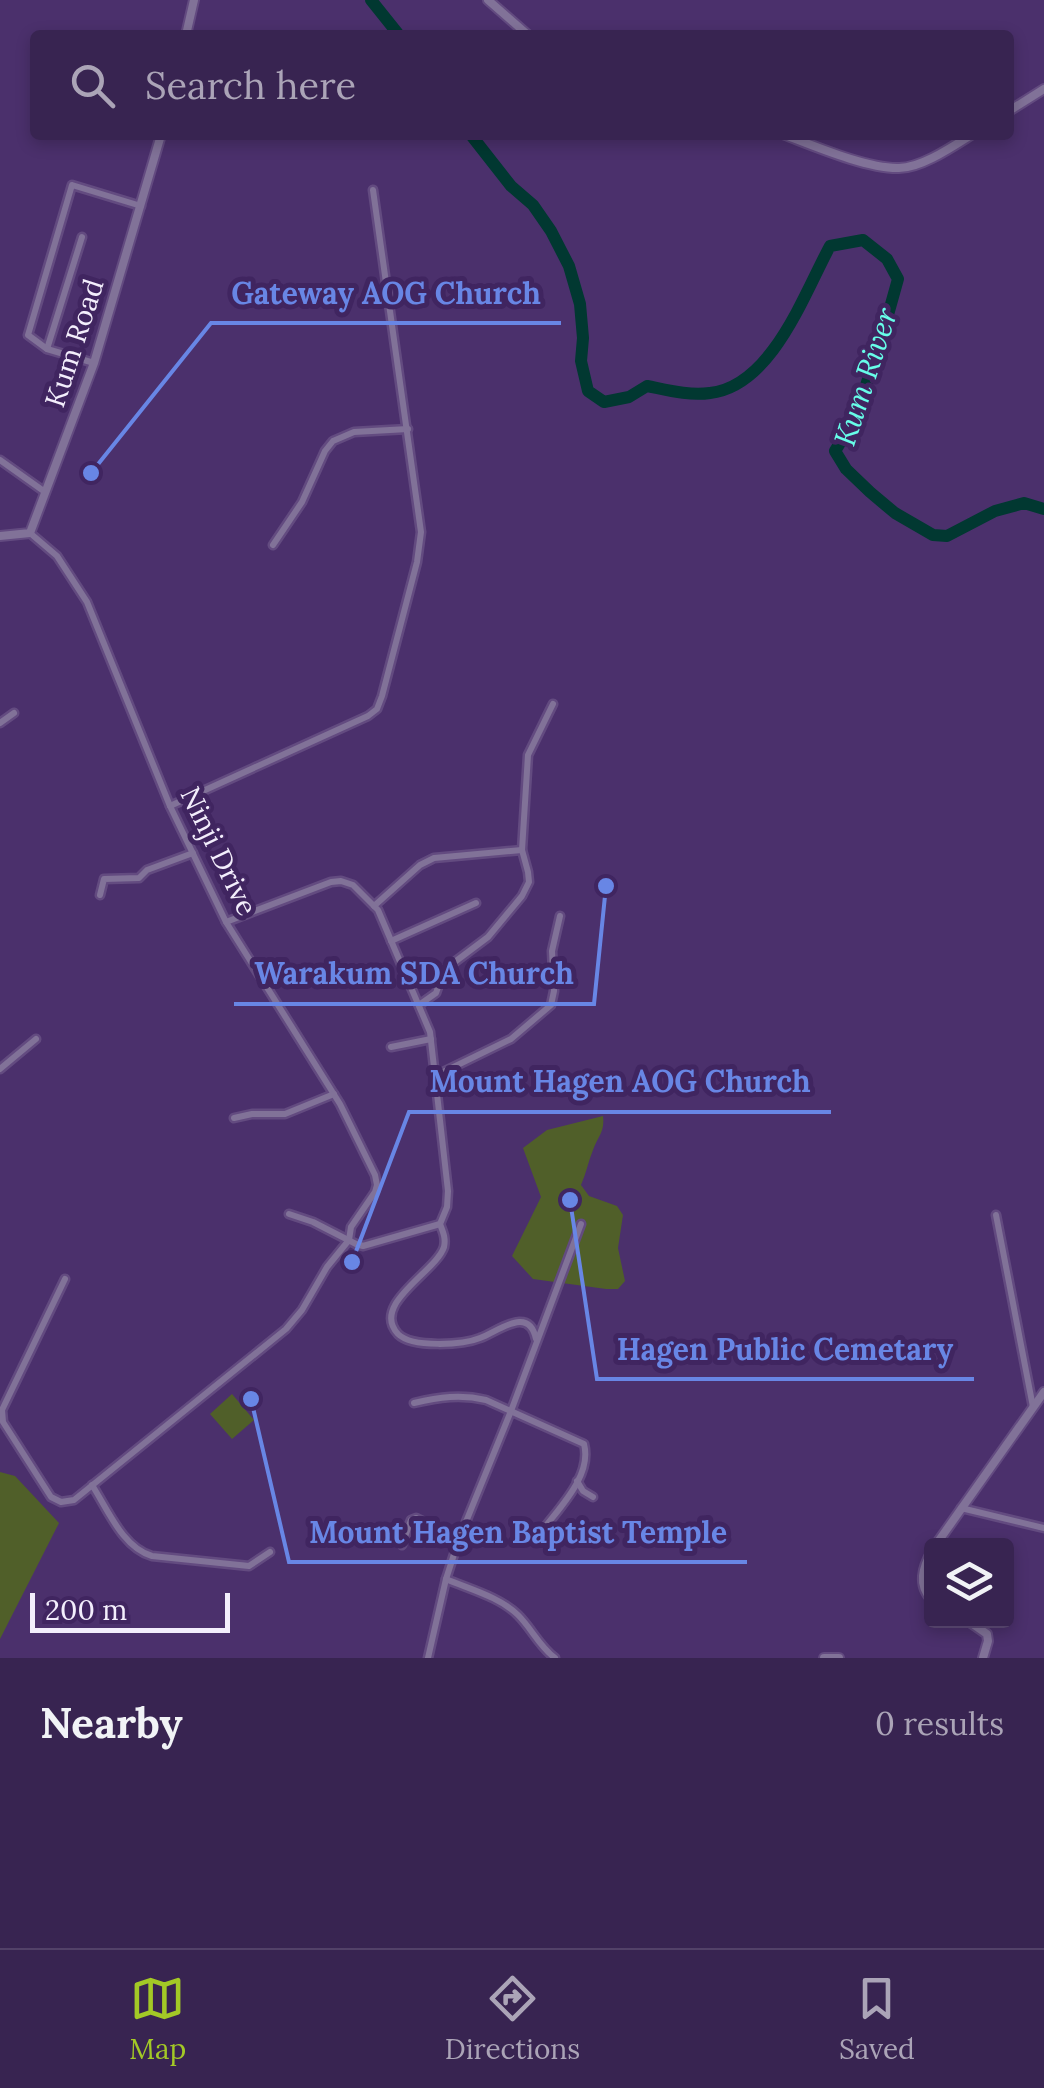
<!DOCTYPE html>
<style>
:root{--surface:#382451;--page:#43305b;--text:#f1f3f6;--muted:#aba4b7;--line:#524168;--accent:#a3c926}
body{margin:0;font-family:Lora,serif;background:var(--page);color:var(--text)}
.controls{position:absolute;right:30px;bottom:30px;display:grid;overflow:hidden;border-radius:10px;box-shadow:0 5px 15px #0003}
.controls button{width:90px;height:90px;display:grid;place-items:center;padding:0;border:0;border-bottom:2px solid var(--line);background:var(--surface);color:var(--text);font:50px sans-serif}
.scale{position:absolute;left:30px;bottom:25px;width:200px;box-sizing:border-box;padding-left:10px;border:5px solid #f3eefc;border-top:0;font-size:28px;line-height:35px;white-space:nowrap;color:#f3eefc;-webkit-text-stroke:8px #402560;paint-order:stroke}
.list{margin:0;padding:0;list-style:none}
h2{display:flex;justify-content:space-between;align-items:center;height:130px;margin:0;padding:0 40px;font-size:42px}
h2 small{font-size:32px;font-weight:400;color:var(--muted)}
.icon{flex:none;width:55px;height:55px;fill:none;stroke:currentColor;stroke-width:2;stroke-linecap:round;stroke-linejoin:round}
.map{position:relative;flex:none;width:1044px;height:1658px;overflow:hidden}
.search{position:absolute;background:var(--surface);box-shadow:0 5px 15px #0003;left:30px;right:30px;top:30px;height:110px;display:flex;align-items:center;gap:25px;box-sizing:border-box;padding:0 35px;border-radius:10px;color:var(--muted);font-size:38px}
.sheet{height:290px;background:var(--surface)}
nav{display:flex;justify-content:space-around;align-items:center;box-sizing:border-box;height:140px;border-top:2px solid var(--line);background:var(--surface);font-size:28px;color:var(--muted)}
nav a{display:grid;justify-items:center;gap:5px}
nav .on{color:var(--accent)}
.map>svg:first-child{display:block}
.green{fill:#505f29}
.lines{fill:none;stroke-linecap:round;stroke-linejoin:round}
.river{stroke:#013831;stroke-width:12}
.minor-casing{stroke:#634b80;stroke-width:11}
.tertiary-casing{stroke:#634b80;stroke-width:12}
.minor{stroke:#817298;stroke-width:6}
.tertiary{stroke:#817298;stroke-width:8}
.labels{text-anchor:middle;stroke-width:10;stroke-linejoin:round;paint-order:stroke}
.street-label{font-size:28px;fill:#f3eefc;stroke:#402560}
.water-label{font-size:30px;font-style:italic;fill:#67fee9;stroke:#402560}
.leader{fill:none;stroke:#6886e5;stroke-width:4}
.callout-dot{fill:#6886e5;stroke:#402560;stroke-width:4}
.callout-label{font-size:30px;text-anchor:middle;font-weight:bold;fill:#6886e5;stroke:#402560;stroke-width:10;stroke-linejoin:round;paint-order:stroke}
</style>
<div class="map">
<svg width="1044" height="1658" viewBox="0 0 1044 1658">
<rect width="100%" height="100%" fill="#4b306c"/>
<g class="green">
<path d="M603,1116C605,1132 598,1136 593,1150C588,1162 586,1174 581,1185L589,1196L617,1206L623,1215L618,1248L625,1281L618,1289H606L533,1279L512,1256L541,1197L523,1148L547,1130Z"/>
<path d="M232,1394L254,1420L232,1439L210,1414Z"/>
<path d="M0,1472L15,1476L59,1523L0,1639Z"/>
</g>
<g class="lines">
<g class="river">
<path d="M371,0L399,35"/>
<path d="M471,135L511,186L533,205L551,231L569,266L580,304L583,338L581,361L588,391L604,402L629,397L647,386C667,390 689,396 710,393C772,386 804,294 830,246L863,240L887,259L898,279L886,322L856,417L835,451L846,469L870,492L895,513L933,535L947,536L995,511L1024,503L1044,509"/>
</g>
<defs>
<g id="minor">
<path d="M47,349L82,237"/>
<path d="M94,363L47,349L28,335L72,185L141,206"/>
<path d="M0,460L45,492"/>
<path d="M30,533L57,556L87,602L170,806L226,922L340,1104L375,1175L377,1185L375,1192L351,1227L349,1240L327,1267L302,1310L286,1329L74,1500L61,1502L51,1497L3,1422L2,1410L65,1279"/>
<path d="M273,545L302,502L325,451L333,441L354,432L408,429"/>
<path d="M0,723L14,713"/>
<path d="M170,806L368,716L377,709L382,696L417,562L421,532L373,190"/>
<path d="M100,895L104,879L139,878L147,870L193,853"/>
<path d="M374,906L420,865L434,858L522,850"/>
<path d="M226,922L331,882L341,881L353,885L378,910L430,1032L448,1191L447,1207L440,1224"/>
<path d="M391,941L476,903"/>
<path d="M419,1005L436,993L444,970L488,937L522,896L529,882L528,872L522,850L528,755L553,704"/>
<path d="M391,1047L431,1039"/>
<path d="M0,1069L36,1039"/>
<path d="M435,1076L511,1039L551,1005L554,991L552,951L560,916"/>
<path d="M234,1118L252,1114H285L334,1094"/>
<path d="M289,1214L313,1222L356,1244L363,1246L440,1224C443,1232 446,1238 444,1247C436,1272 370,1304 398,1334C412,1348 463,1345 480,1338C499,1331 529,1305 536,1339"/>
<path d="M996,1215L1033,1407"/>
<path d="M414,1403C439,1397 461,1394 486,1400L584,1444C592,1474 562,1505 545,1527"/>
<path d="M577,1481L583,1491L593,1497"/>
<path d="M92,1485C108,1510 123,1548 152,1556L249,1566L270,1552"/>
<path d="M961,1508L1044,1528"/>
<path d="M402,1545L411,1520L416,1518L459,1539"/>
<path d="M446,1579C469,1589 500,1597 518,1615C532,1629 539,1646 555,1658"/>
<path d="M428,1658L446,1579L459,1539L511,1411L581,1224"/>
</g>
<g id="tertiary">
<path d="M488,0L528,35"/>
<path d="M186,35L194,0"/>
<path d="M1009,111L1044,89"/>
<path d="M785,135C814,146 868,169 899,168C921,168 952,147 971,135"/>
<path d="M0,536L30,533L94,363L161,135"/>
<path d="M935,1546L1044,1392"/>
<path d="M932,1551C923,1567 917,1585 932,1600"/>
<path d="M967,1620L987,1634L988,1641L983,1658"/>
<path d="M824,1658H839"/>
</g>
</defs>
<use href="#minor" class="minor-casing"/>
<use href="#tertiary" class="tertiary-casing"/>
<use href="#minor" class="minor"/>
<use href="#tertiary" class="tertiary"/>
</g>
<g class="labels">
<g class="street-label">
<text transform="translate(74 343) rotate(-72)" y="10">Kum Road</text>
<text transform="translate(219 851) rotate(64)" y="10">Ninji Drive</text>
</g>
<g class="water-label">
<text transform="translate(866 377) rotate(-72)" y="10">Kum River</text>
</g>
</g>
<path class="leader" d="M91 473L211 323H561M606 886L594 1004H234M352 1262L409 1112H831M570 1200L597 1379H974M251 1399L289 1562H747"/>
<g class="callout-dot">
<circle cx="91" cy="473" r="10"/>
<circle cx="606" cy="886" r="10"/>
<circle cx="352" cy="1262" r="10"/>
<circle cx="570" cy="1200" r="10"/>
<circle cx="251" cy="1399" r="10"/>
</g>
<g class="callout-label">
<text x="386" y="304">Gateway AOG Church</text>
<text x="414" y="984">Warakum SDA Church</text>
<text x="620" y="1092">Mount Hagen AOG Church</text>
<text x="785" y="1360">Hagen Public Cemetary</text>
<text x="518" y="1543">Mount Hagen Baptist Temple</text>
</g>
</svg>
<div class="controls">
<button><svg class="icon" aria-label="layers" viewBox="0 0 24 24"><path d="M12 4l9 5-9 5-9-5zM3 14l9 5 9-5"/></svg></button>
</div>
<div class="scale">200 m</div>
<div class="search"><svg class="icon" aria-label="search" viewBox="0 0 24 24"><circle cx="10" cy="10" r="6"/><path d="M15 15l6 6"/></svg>Search here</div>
</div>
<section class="sheet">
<h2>Nearby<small>0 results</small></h2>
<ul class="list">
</ul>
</section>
<nav>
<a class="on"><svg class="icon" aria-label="map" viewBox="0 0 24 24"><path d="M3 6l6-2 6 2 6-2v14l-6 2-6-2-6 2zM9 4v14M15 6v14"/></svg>Map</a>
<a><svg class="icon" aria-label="directions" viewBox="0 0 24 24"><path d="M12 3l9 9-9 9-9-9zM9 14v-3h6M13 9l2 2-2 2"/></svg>Directions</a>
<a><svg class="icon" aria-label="saved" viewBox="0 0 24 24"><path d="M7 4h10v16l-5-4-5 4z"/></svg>Saved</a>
</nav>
